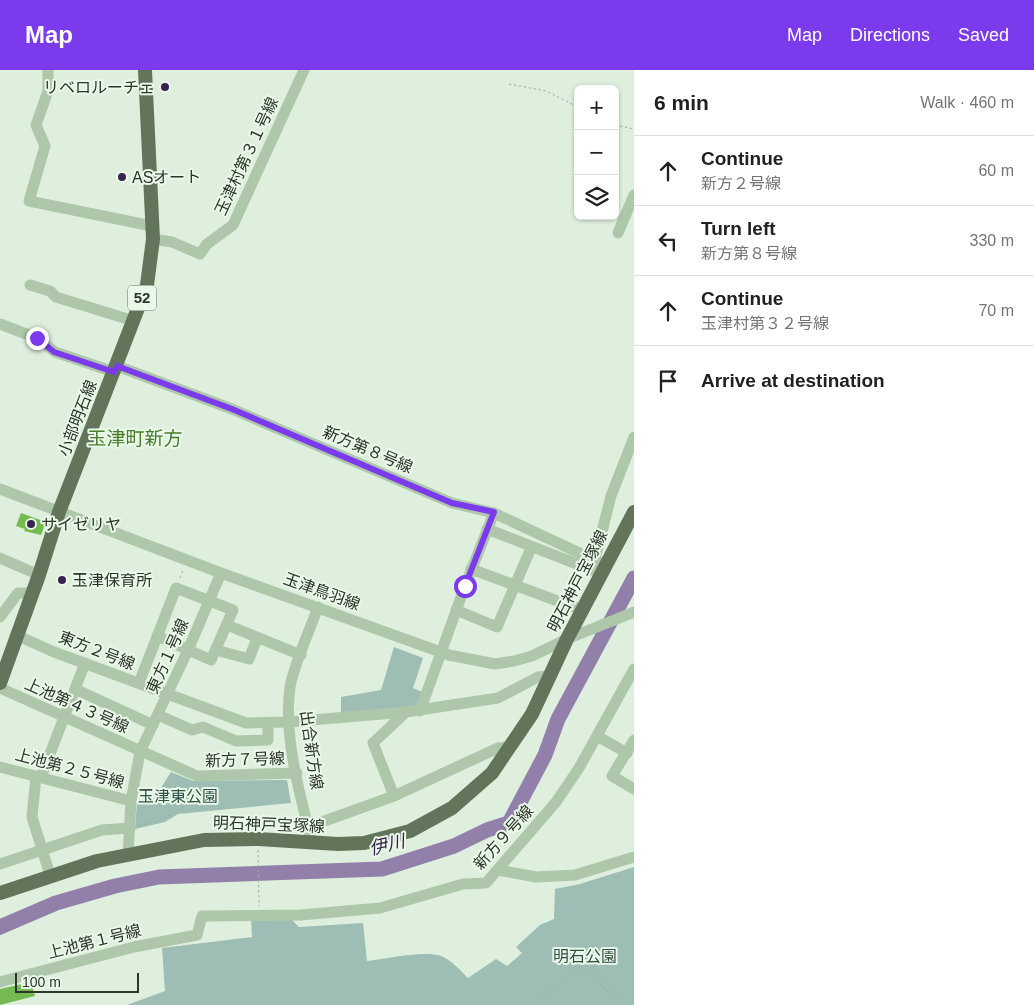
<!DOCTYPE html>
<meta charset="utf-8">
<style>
:root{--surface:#fff;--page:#f2f2f2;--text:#202124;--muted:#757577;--line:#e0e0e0;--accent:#7c3aed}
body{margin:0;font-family:Helvetica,"Noto Sans JP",sans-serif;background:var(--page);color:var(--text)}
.controls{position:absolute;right:15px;top:15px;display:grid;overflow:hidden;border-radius:8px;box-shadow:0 1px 4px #0004}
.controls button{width:45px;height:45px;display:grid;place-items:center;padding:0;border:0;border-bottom:1px solid var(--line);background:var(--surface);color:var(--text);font:25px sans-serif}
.scale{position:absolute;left:15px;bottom:12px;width:124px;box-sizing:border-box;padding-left:5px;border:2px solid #2c3529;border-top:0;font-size:14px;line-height:18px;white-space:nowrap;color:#2c3529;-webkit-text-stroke:4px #eaf8e9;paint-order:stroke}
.stop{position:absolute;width:15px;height:15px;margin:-11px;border:4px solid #7c3aed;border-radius:50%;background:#fff}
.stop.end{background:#7c3aed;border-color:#fff;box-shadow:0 1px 5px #0008}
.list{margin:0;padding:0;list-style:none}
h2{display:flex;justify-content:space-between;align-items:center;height:65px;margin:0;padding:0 20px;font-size:21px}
h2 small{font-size:16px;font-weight:400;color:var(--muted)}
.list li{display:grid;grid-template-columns:32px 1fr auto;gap:15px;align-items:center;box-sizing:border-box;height:70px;padding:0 20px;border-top:1px solid var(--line)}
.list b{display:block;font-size:19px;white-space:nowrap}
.list p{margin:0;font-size:16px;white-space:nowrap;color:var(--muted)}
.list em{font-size:16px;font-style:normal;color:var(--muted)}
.icon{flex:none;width:28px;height:28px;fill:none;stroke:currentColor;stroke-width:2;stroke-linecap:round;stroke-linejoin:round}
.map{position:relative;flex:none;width:634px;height:935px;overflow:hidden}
header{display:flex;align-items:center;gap:30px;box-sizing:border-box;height:70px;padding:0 25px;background:var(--accent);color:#fff}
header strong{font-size:24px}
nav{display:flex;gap:28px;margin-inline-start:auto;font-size:18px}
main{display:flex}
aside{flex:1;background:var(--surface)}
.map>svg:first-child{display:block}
.green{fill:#9ebdb5}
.water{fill:#927faa}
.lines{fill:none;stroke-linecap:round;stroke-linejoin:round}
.river{stroke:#927faa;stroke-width:15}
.building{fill:#75ba50}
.path{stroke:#99b294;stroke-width:1;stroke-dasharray:2.5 2.5;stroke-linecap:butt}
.minor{stroke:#aec7aa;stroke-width:11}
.major{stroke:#62755b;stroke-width:14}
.route{stroke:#7c3aed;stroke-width:6}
.poi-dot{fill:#392252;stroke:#eaf8e9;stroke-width:2}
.labels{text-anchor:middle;stroke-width:4;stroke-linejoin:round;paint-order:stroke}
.shield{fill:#eaf8e9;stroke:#657063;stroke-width:1}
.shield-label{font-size:15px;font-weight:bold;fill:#2c3529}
.poi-label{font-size:16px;fill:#2c3529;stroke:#eaf8e9;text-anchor:start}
.street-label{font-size:16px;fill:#2c3529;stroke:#eaf8e9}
.park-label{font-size:16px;fill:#2f5149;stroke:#eaf8e9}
.water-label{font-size:18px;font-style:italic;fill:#392252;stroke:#eaf8e9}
.quarter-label{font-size:19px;fill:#477c2a;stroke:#eaf8e9}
</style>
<header>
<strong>Map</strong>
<nav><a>Map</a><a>Directions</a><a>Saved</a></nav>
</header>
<main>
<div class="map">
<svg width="634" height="935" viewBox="0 0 634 935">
<rect width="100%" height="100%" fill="#def0dd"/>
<g class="green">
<path d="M394,577L423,588L413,618L422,622L416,637L341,643V627L381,620Z"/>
<path d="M171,702L193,711L287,710L291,733L178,744L165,752L135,759L137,732H152Z"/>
<path d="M634,797V935H127L165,921L162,878L252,867L251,847H289L299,857L363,853L367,891C385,889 425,880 441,886C451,890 460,900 468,908L496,889L507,896L522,883L516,877L540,855L554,849L555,819L580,814Z"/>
</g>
<path class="water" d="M46,843L0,865V851Z"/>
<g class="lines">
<path class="river" d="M0,857L56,833L115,816L159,807L382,799L454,776L487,760L509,753L545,685L558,649L634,508"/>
</g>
<g class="building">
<path d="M21,443L46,452L41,465L24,461L25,459L16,456Z"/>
<path d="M31,912L35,926L0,935V919Z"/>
</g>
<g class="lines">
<g class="path">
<path d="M509,14L546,21L578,37"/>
<path d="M615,55L634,59"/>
<path d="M180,508L183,500"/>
<path d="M140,756C166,749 188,738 206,717"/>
<path d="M258,780L259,836"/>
<path d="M535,935L583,893L605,919L627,935"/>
</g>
<g class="minor">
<path d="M48,0V21L36,55L45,76L29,131L152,156"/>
<path d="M618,163L634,125"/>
<path d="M153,169L172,172L200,184L207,174L233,155L304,0"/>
<path d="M30,215L50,221L56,227L134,251"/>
<path d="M0,254L37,268L55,282L114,302"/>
<path d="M117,296L232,339L452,433L494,443L605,495"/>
<path d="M0,419L221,503L449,585L495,594L514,591L532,586L567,569L634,542"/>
<path d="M487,459L600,503"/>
<path d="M0,488L39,505"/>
<path d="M595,489L611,426L634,367"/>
<path d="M471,499L582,540"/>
<path d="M456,540L497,557L531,478"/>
<path d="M0,547L18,523H32"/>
<path d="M227,555L301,585"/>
<path d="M16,565L54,582L246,653L288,652L406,642"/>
<path d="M216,580L249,589L257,568"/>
<path d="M139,613L176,518L233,540L211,590L157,566"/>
<path d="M0,618L197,706L297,703"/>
<path d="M75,619L153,655"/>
<path d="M420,641L465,516L494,443"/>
<path d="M158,645L192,660L203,657L236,671L268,670V653"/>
<path d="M597,666L627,683"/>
<path d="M634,670L612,706L634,719"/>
<path d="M0,697L131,731"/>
<path d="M36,706L32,747L50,805"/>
<path d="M41,707L85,593"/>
<path d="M394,726L373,673L406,642L498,628L538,607L548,606"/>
<path d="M308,757L394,726L498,678L510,677"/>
<path d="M312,772C300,726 283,665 290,617C294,594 310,560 318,537"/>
<path d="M128,785L131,731L140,682L188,580L221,503"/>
<path d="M0,794L102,760L130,758"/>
<path d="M498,800L536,807L575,805L634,787"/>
<path d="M0,912L134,877L197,865L202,846L301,845L380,838L463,814L486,813L556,732L579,698L634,599"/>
</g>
<g class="major">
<path d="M0,613L39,505L59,442L147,215L153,169L145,0"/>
<path d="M0,823L97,791L204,770L258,769L338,774L364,773L410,761L452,738L492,703L532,644L567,569L634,442"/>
</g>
</g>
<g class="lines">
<path class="route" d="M37,268L54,282L114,302L117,296L232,339L452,433L494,442L465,516"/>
</g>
<g class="poi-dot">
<circle cx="165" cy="17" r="5"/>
<circle cx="122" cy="107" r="5"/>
<circle cx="31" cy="454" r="5"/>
<circle cx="62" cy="510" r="5"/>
</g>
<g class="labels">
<rect class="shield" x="128" y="215.5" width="28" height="25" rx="4"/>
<g class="shield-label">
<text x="142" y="233">52</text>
</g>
<g class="poi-label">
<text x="155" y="23" text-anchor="end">リベロルーチェ</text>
<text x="132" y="113">ASオート</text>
<text x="41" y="460">サイゼリヤ</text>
<text x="72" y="516">玉津保育所</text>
</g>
<g class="street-label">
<text transform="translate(246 86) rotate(-65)" y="6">玉津村第３１号線</text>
<text transform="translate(77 348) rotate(-69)" y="6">小部明石線</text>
<text transform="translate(368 379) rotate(23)" y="6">新方第８号線</text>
<text transform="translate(577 511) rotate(-63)" y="6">明石神戸宝塚線</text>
<text transform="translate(322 521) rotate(20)" y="6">玉津鳥羽線</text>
<text transform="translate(97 580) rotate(21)" y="6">東方２号線</text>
<text transform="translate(167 586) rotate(-66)" y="6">東方１号線</text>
<text transform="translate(77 635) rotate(24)" y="6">上池第４３号線</text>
<text transform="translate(312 680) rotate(82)" y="6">出合新方線</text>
<text transform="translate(245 689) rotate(-2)" y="6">新方７号線</text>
<text transform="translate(70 698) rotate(15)" y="6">上池第２５号線</text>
<text transform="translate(269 754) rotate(2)" y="6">明石神戸宝塚線</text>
<text transform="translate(503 767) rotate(-48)" y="6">新方９号線</text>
<text transform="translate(94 871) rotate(-14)" y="6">上池第１号線</text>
</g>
<g class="park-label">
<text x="178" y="732">玉津東公園</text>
<text x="585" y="892">明石公園</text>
</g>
<g class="water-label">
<text transform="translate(387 775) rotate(-13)" y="6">伊川</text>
</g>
<g class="quarter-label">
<text x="135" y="375">玉津町新方</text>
</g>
</g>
</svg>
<div class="controls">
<button>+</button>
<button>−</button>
<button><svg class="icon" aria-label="layers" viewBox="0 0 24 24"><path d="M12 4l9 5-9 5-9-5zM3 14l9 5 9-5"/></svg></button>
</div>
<div class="scale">100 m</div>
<div class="stop" style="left:465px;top:516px"></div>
<div class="stop end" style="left:37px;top:268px"></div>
</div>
<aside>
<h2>6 min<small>Walk · 460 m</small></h2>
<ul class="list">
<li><svg class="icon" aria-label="ahead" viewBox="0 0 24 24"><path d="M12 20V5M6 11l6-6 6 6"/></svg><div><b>Continue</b><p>新方２号線</p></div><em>60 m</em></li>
<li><svg class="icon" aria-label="left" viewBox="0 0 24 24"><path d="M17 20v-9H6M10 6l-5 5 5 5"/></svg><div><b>Turn left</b><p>新方第８号線</p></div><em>330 m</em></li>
<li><svg class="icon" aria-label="ahead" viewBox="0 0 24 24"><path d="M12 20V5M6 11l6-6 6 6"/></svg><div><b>Continue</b><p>玉津村第３２号線</p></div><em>70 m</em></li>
<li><svg class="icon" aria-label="arrive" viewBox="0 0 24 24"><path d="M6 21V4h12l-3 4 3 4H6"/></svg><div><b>Arrive at destination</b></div></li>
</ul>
</aside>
</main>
